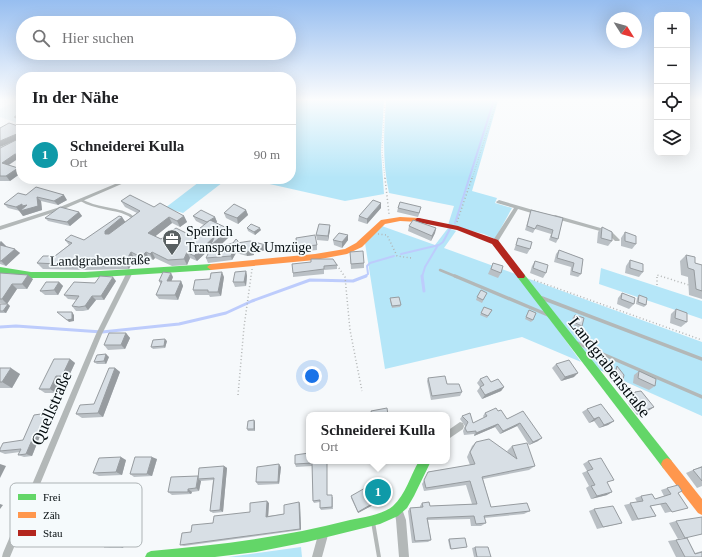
<!DOCTYPE html>
<html lang="de">
<meta charset="utf-8">
<style>
:root{--surface:#fff;--page:#f2f2f2;--text:#202124;--muted:#757577;--line:#e0e0e0;--accent:#1a73e8}
body{margin:0;font-family:"Times New Roman",serif;background:var(--page);color:var(--text)}
.controls{position:absolute;right:12px;top:12px;display:grid;overflow:hidden;border-radius:8px;box-shadow:0 4px 16px #0002}
.controls button{width:36px;height:36px;display:grid;place-items:center;padding:0;border:0;border-bottom:1px solid var(--line);background:var(--surface);color:var(--text);font:20px sans-serif}
.compass{position:absolute;left:606px;top:12px;width:36px;height:36px;border-radius:50%;background:var(--surface);box-shadow:0 4px 16px #0002;rotate:127deg}
.you{position:absolute;left:312px;top:376px;width:14px;height:14px;margin:-10px;border:3px solid #fff;border-radius:50%;background:#1a73e8;box-shadow:0 0 0 6px #1a73e833}
.badge{display:grid;place-items:center;width:26px;height:26px;border-radius:50%;background:var(--accent);color:#fff;font-size:13px;font-weight:700}
.pin{position:absolute;translate:-50% -50%;border:2px solid #fff;box-shadow:0 1px 4px #0006}
.popup{position:absolute;left:306px;top:412px;width:144px;height:52px;box-sizing:border-box;display:grid;place-content:center;border-radius:8px;background:var(--surface);filter:drop-shadow(0 1px 3px #0005);font-size:13px;white-space:nowrap;color:var(--muted)}
.popup b{font-size:15px;color:var(--text)}
.popup::after{content:'';position:absolute;left:50%;top:100%;margin-left:-8px;border:8px solid transparent;border-top-color:var(--surface)}
.list{margin:0;padding:0;list-style:none}
h2{display:flex;justify-content:space-between;align-items:center;height:52px;margin:0;padding:0 16px;font-size:17px}
h2 small{font-size:13px;font-weight:400;color:var(--muted)}
.list li{display:grid;grid-template-columns:26px 1fr auto;gap:12px;align-items:center;box-sizing:border-box;height:60px;padding:0 16px;border-top:1px solid var(--line)}
.list b{display:block;font-size:15px;white-space:nowrap}
.list p{margin:0;font-size:13px;white-space:nowrap;color:var(--muted)}
.list em{font-size:13px;font-style:normal;color:var(--muted)}
.icon{flex:none;width:22px;height:22px;fill:none;stroke:currentColor;stroke-width:2;stroke-linecap:round;stroke-linejoin:round}
.map{position:relative;flex:none;width:702px;height:557px;overflow:hidden}
.search{position:absolute;background:var(--surface);box-shadow:0 4px 16px #0002;left:16px;top:16px;width:280px;height:44px;display:flex;align-items:center;gap:10px;box-sizing:border-box;padding:0 14px;border-radius:22px;color:var(--muted);font-size:15px}
.panel{position:absolute;background:var(--surface);box-shadow:0 4px 16px #0002;left:16px;top:72px;width:280px;height:112px;border-radius:16px}
.map>svg:first-child{display:block}
.built{fill:#e3f1f6}
.green{fill:#b5e6f8}
.lines{fill:none;stroke-linecap:round;stroke-linejoin:round}
.stream-far1{stroke:#bdccfc;stroke-width:2}
.stream{stroke:#bdccfc;stroke-width:3}
.path-far1{stroke:#b2b5b5;stroke-width:1;stroke-dasharray:0.5 2;stroke-linecap:butt}
.path{stroke:#b2b5b5;stroke-width:1.5;stroke-dasharray:1 2.5;stroke-linecap:butt}
.lane-far3{stroke:#b3b8b8;stroke-width:2}
.lane-far2{stroke:#b3b8b8;stroke-width:2.5}
.lane-far1{stroke:#b3b8b8;stroke-width:3.5}
.lane{stroke:#b3b8b8;stroke-width:4}
.street{fill:#b3b8b8;fill-rule:evenodd}
.fast{fill:#63d668;fill-rule:evenodd}
.slow{fill:#ff974d;fill-rule:evenodd}
.jam{fill:#b3261e;fill-rule:evenodd}
.wall{fill:#bac0c5}
.shaded-wall{fill:#979ca0}
.building{fill:#d8dfe5;stroke:#979ca0}
.labels{text-anchor:middle;stroke-width:3.5;stroke-linejoin:round;paint-order:stroke}
.poi-label{font-size:14px;fill:#050d10;stroke:#f5fafc;text-anchor:start}
.street-label{font-size:14px;fill:#050d10;stroke:#f5fafc}
.near-street-label{font-size:17px;fill:#050d10;stroke:#f5fafc}
.key{fill:#f5fafc;stroke:#adb3b5;stroke-width:1}
.key-label{font-size:11px;fill:#050d10}
</style>
<div class="map">
<svg width="702" height="557" viewBox="0 0 702 557">
<rect width="100%" height="100%" fill="#f6f9fb"/>
<path class="built" d="M18,100H21V124L0,117V109Z"/>
<g class="green">
<path d="M291,100H384L381,151L384,194L345,201L247,179H291Z"/>
<path d="M386,100H503L498,101L472,191L497,198L495,203L512,208L495,239L484,234L448,225L454,206L389,193C382,161 384,132 386,100Z"/>
<path d="M203,179H227L183,213L165,208Z"/>
<path d="M379,225L435,245L448,228L456,231L444,248L702,342V416L597,369L525,284L581,362L522,337L385,369L365,243Z"/>
<path d="M601,268L702,301V319L599,284Z"/>
<path d="M301,547L302,557H228Z"/>
</g>
<g class="lines">
<g class="stream-far1">
<path d="M455,223L494,100"/>
<path d="M401,254L439,245L443,242L450,229"/>
<path d="M364,277L368,274L367,266L370,263L394,256"/>
<path d="M422,277L425,267L438,245"/>
</g>
<g class="stream">
<path d="M422,276L424,291"/>
<path d="M0,327L16,326L102,332L179,324L226,313L252,301L310,280L353,281L366,276"/>
</g>
<g class="path-far1">
<path d="M385,100L382,151L385,179"/>
<path d="M472,179L497,100"/>
</g>
<g class="path">
<path d="M385,178L389,214"/>
<path d="M457,222L472,178"/>
<path d="M378,234L387,235L397,256L411,258"/>
<path d="M337,265L345,277L350,330L362,391"/>
<path d="M534,280L702,340"/>
<path d="M657,285V275L689,285"/>
<path d="M238,395L244,327L252,269"/>
</g>
<path class="lane-far3" d="M21,113L15,117L21,119"/>
<g class="lane-far2">
<path d="M81,200C98,211 120,206 135,219"/>
<path d="M440,270L457,277"/>
</g>
<g class="lane-far1">
<path d="M455,276L548,315"/>
<path d="M542,298L702,359"/>
<path d="M577,343L702,397"/>
</g>
<path class="lane" d="M373,522L379,557"/>
<g class="street">
<path d="M127,179H133L64,209L0,230V226L60,207Z"/>
<path d="M499,200L540,212L541,213L538,215L518,209L497,243L495,244L492,242L514,208L497,203L496,202Z"/>
<path d="M555,215L611,231L620,240L619,241H615L607,233L553,218L552,217Z"/>
<path d="M127,272H131L132,274L102,334L10,557H2L3,553L96,334Z"/>
<path d="M460,422L463,423L464,426L463,429L447,440V431Z"/>
<path d="M398,505L401,506L406,520L409,557H399L396,520L394,509L395,506Z"/>
<path d="M323,530L326,532L328,535L322,557H312L318,535L320,532Z"/>
</g>
<g class="fast">
<path d="M211,264L215,267L211,270L85,278H31L0,273V267L31,272H85Z"/>
<path d="M521,273L524,274L671,460L673,464L671,468L667,470L663,468L518,278L517,276L518,274Z"/>
<path d="M419,461H431L414,496L407,508L398,516L380,524L307,542L256,552L215,557H145L147,553L151,551C218,545 285,537 350,520C364,517 382,515 393,506C406,494 410,476 419,461Z"/>
</g>
<g class="slow">
<path d="M400,217L419,218L423,220L419,222L400,221L385,224L362,247L347,254L315,260L211,270L207,267L211,264L315,254L345,249L356,243L381,220Z"/>
<path d="M667,458L671,460L702,499V515L698,513L663,468L661,464L663,460Z"/>
</g>
<path class="jam" d="M417,218H419L458,226L498,240L524,274L525,276L524,278H518L492,244L457,230L417,222L415,220Z"/>
</g>
<g class="wall">
<path d="M21,127V159L19,158L9,165L18,168L21,173L10,181H0V148L18,139L0,147Z"/>
<path d="M26,195L67,200L58,205L41,201L42,210L23,216L20,211L8,208L4,204Z"/>
<path d="M121,201L154,207L184,216L187,222L180,227L172,223L155,236L161,239L186,233H194L204,225L196,221L193,216L215,217L217,222L216,223L231,235L215,251L226,252L227,250L226,249L224,245L233,243L238,241L239,242L266,245L267,250L253,252L254,255L247,256L236,253L232,260L208,263L206,258L212,250L211,248L197,261L190,258L187,265L172,266L155,258L153,260L149,258L144,262L134,258L129,269L85,270L43,269L37,263L55,256L69,245L65,240H84L122,217L125,222L137,213L125,207Z"/>
<path d="M381,208L367,224L358,221L359,216Z"/>
<path d="M398,208L420,212L418,217L397,212Z"/>
<path d="M246,210L248,215L238,224L226,218L224,213Z"/>
<path d="M531,210L563,218L558,239L556,243L549,240L551,234L535,229L533,233L525,230L530,214Z"/>
<path d="M79,212L82,216L70,226L48,221L45,218Z"/>
<path d="M330,225V230L328,241L317,240L316,235Z"/>
<path d="M409,226L436,228L435,233L431,241L408,231Z"/>
<path d="M602,227L612,241L608,246L597,243L598,232Z"/>
<path d="M247,228L261,230L255,235L248,231Z"/>
<path d="M625,232L636,244L632,249L621,246V238Z"/>
<path d="M348,235V240L342,248L334,245L333,240Z"/>
<path d="M296,238L317,245V250L298,252Z"/>
<path d="M518,238L530,249L527,254L514,250Z"/>
<path d="M0,241L6,246L20,253L6,266L0,264Z"/>
<path d="M559,250L583,259L581,274L578,277L570,275L571,267L554,262L556,254Z"/>
<path d="M350,252L364,263V268L351,269Z"/>
<path d="M686,255L695,263L702,265V299L689,295L688,277L681,275L680,261Z"/>
<path d="M630,260L643,272L639,277L625,273L626,266Z"/>
<path d="M535,261L546,273L543,278L530,273L532,266Z"/>
<path d="M311,262L337,265V269L324,270V274L293,277V273Z"/>
<path d="M493,263L501,273L498,278L488,274Z"/>
<path d="M246,271L247,276L246,286L235,287L233,282Z"/>
<path d="M0,273L33,279L27,289H17L7,304L10,306L6,313H0V304H6L0,303Z"/>
<path d="M173,277L171,281H181L183,286L178,300L159,299L156,295L161,285L159,281Z"/>
<path d="M224,277L221,296L210,297L209,295H195L193,290L210,279Z"/>
<path d="M116,281L104,300H96L88,310L83,311H76L72,306L77,300L68,299L64,295L95,283Z"/>
<path d="M59,282L63,286L58,295H45L40,291Z"/>
<path d="M487,293L482,303L476,300L477,297Z"/>
<path d="M622,293L634,304L629,309L617,304L618,298Z"/>
<path d="M639,295L646,305L644,307L636,304L637,298Z"/>
<path d="M390,298L401,305L400,307L392,308L390,301Z"/>
<path d="M484,307L492,310L487,318L480,315Z"/>
<path d="M676,309L687,322L681,327L670,323L671,314Z"/>
<path d="M529,310L533,320L531,322L525,319Z"/>
<path d="M575,315L582,326L580,328L571,324L573,317Z"/>
<path d="M126,333L130,338L125,349L108,350L104,345Z"/>
<path d="M167,341L165,348L153,349L151,347Z"/>
<path d="M109,357L106,364H97L94,362Z"/>
<path d="M70,359L75,363L67,380H61L56,393H45L39,389Z"/>
<path d="M556,364L574,377L561,381L552,368Z"/>
<path d="M617,366L622,385L619,387L611,381L615,369Z"/>
<path d="M0,368L20,374L12,388H0Z"/>
<path d="M115,368L120,372L103,417L82,418L76,414L94,404Z"/>
<path d="M639,371L655,386L649,390L633,383L634,375Z"/>
<path d="M428,378L447,384L462,392L460,396L431,400L427,381Z"/>
<path d="M480,379L504,387L501,391L482,399L477,391L480,387L477,383Z"/>
<path d="M635,392L654,407L648,411L637,415L628,403L630,396Z"/>
<path d="M587,409L614,421L608,425L599,428L594,421L589,423L582,412Z"/>
<path d="M498,411L507,419L523,411L538,441L529,445L517,426L500,434L495,427L474,436V434L464,435L463,431L465,426L460,419L462,416L473,423L484,418L483,416L485,413Z"/>
<path d="M48,413L53,416L45,435L40,436L32,456L24,457L18,455L20,452L5,454L0,452V449L23,440Z"/>
<path d="M254,420L255,422V431H248L247,429Z"/>
<path d="M476,442L508,452L507,451L512,446L535,466L529,470L483,479L491,507L530,511L524,514L484,518L486,523L481,526H471L470,519L428,520L431,540L428,542L412,543L408,511L410,508L420,507V506L422,503L430,506L472,504L466,485L424,491L422,484L428,472L470,465L467,457L472,446Z"/>
<path d="M157,459L152,476L134,477L130,474Z"/>
<path d="M126,460L122,475L99,476L93,473Z"/>
<path d="M309,461H368L327,463V495L333,497V509L321,510L320,508V502L314,503L313,501L312,466L296,467L295,464Z"/>
<path d="M588,461L607,482V495L591,499L586,488L589,486L582,473L587,471L583,464Z"/>
<path d="M224,466L227,468L223,512L213,513L210,511L213,480L201,481L199,491L192,492L191,494L172,495L168,492L198,476Z"/>
<path d="M702,466V486L697,488L686,473Z"/>
<path d="M281,467L279,484L258,485L256,482Z"/>
<path d="M69,486L76,489L66,511H58L51,509Z"/>
<path d="M667,488L678,493L688,508L665,513L660,504L651,506L656,516L632,521L624,505L637,502L635,498L641,496L655,499L664,496L661,490Z"/>
<path d="M351,496L388,497L358,513L351,498Z"/>
<path d="M299,502L300,504L301,530L184,546L180,545L191,532L213,523L250,512L269,503L268,516L284,514Z"/>
<path d="M130,503L135,505L132,515H135L140,516L137,527H130L123,548H110L104,547Z"/>
<path d="M594,509L622,523L597,529L589,511Z"/>
<path d="M676,521L702,534L678,539L669,523Z"/>
<path d="M101,525L94,542H67L60,540Z"/>
<path d="M687,538L695,553L702,551V557H676L668,541Z"/>
<path d="M449,539L467,547L450,549L448,540Z"/>
<path d="M475,547L491,557H474L472,548Z"/>
</g>
<g class="shaded-wall">
<path d="M19,133L21,138L0,147V141Z"/>
<path d="M15,154L19,158L5,167L2,163Z"/>
<path d="M18,168L21,173L10,181L6,176Z"/>
<path d="M64,195L67,200L58,205L54,201Z"/>
<path d="M37,197L41,201L42,210L23,216L16,207Z"/>
<path d="M381,203V208L367,224V219Z"/>
<path d="M246,210L248,215L238,224L237,218Z"/>
<path d="M79,212L82,216L70,226L67,222Z"/>
<path d="M184,216L187,222L180,227L177,221Z"/>
<path d="M122,217L126,223L109,237L105,234V231Z"/>
<path d="M169,217L172,223L152,239L148,233Z"/>
<path d="M215,217L217,222L210,228L208,222Z"/>
<path d="M330,225V230L328,241V236Z"/>
<path d="M260,228L261,230L255,235L254,232Z"/>
<path d="M436,228L435,233L431,241L432,236Z"/>
<path d="M229,229L231,235L213,252L211,248L197,261L194,256L215,236Z"/>
<path d="M348,235V240L342,248V242Z"/>
<path d="M1,241L6,246H0V243Z"/>
<path d="M266,245L267,250L253,252L254,255L247,256L246,252L252,248Z"/>
<path d="M234,248L236,253L232,260L231,256Z"/>
<path d="M15,249L20,253L6,266L1,261Z"/>
<path d="M131,252L134,258L129,269L125,263Z"/>
<path d="M146,252L149,258L144,262L141,257Z"/>
<path d="M152,252L155,258L153,260L150,254Z"/>
<path d="M187,252L190,258L187,265L184,259Z"/>
<path d="M246,271L247,276L246,286L244,282Z"/>
<path d="M222,272L224,277L221,296L218,292Z"/>
<path d="M171,273L173,277L170,285L167,281Z"/>
<path d="M28,275L33,279L27,289L22,284Z"/>
<path d="M113,277L116,281L104,300L101,296Z"/>
<path d="M181,281L183,286L178,300L175,295Z"/>
<path d="M59,282L63,286L58,295L54,290Z"/>
<path d="M12,284L17,289L7,304L2,299Z"/>
<path d="M92,296L96,300L88,310L85,306Z"/>
<path d="M8,304L10,306L6,313L3,311Z"/>
<path d="M72,312L74,315V321L69,322L67,320Z"/>
<path d="M126,333L130,338L125,349L121,345Z"/>
<path d="M165,339L167,341L165,348L164,346Z"/>
<path d="M106,354L109,357L106,364L104,361Z"/>
<path d="M70,359L75,363L67,380L62,376Z"/>
<path d="M11,368L20,374L12,388L2,382Z"/>
<path d="M115,368L120,372L103,417L98,413Z"/>
<path d="M578,373L574,377L561,381L565,377Z"/>
<path d="M56,376L61,380L56,393L50,389Z"/>
<path d="M504,387L501,391L482,399L485,395Z"/>
<path d="M654,407L648,411L637,415L643,411Z"/>
<path d="M48,413L53,416L45,435L40,433Z"/>
<path d="M599,417L594,421L589,423L594,419Z"/>
<path d="M254,420L255,422V431L254,429Z"/>
<path d="M614,421L608,425L599,428L604,425Z"/>
<path d="M520,423L517,426L500,434L503,431Z"/>
<path d="M498,424L495,427L474,436L476,433Z"/>
<path d="M35,433L40,436L32,456L26,454Z"/>
<path d="M542,438L538,441L529,445L533,442Z"/>
<path d="M121,457L126,460L122,475L116,472Z"/>
<path d="M152,457L157,459L152,476L147,474Z"/>
<path d="M0,464L6,466L0,478Z"/>
<path d="M279,464L281,467L279,484L278,482Z"/>
<path d="M224,466L227,468L223,512L220,510Z"/>
<path d="M198,479L201,481L199,491L196,488Z"/>
<path d="M69,486L76,489L66,511L60,509Z"/>
<path d="M188,489L192,492L191,494L188,492Z"/>
<path d="M612,492L607,495L591,499L597,496Z"/>
<path d="M389,494L388,497L358,513V512Z"/>
<path d="M267,501L269,503L268,519L266,517Z"/>
<path d="M299,502L300,504L301,530L300,529Z"/>
<path d="M130,503L135,505L132,516L126,514Z"/>
<path d="M0,504L3,505L0,509Z"/>
<path d="M34,514L42,516L61,524L49,542L41,541Z"/>
<path d="M135,515L140,516L137,527L132,526Z"/>
<path d="M95,523L101,525L94,542L88,541Z"/>
<path d="M124,526L130,527L123,548L118,546Z"/>
</g>
<g class="building">
<path d="M9,123L21,127V153L19,155L15,154L2,163L18,168L6,176H0V148L18,139L19,133L0,141V128Z"/>
<path d="M36,187L64,195L54,201L37,197L38,206L20,211L27,205L22,206V204L16,207L4,204L18,193L26,195Z"/>
<path d="M130,195L154,207L160,203L184,216L177,221L169,217L148,233L161,239L176,228L186,233L190,230L194,233L210,220L229,229L210,246L215,236L194,256L187,252L184,259L168,260L152,252L150,254L146,252L141,257L131,252L125,263L80,265L37,263L43,256H55L72,243L65,240L71,235L84,240L119,216L122,217L105,231V234H109L140,211L121,201Z"/>
<path d="M373,200L381,203L367,219L359,216Z"/>
<path d="M400,202L421,207L419,213L398,208Z"/>
<path d="M234,204L246,210L237,218L224,213Z"/>
<path d="M60,207L79,212L67,222L45,218Z"/>
<path d="M201,210L215,217L207,222L193,216Z"/>
<path d="M531,210L563,218L558,239L551,237L553,230L537,225L535,229L527,226Z"/>
<path d="M413,220L436,228L432,236L409,226Z"/>
<path d="M251,224L260,228L254,232L247,228Z"/>
<path d="M319,224L330,225L328,236L316,235Z"/>
<path d="M602,227L612,232V241L601,238Z"/>
<path d="M625,232L636,236V244L625,241Z"/>
<path d="M339,233L348,235L342,242L333,240Z"/>
<path d="M315,235L317,245L297,247L296,238Z"/>
<path d="M518,238L532,242L530,249L516,245Z"/>
<path d="M236,239L238,241L237,243L250,241L266,245L252,248V251L246,252L234,248L231,256L206,258L210,250L226,252L230,247L224,245L233,243Z"/>
<path d="M0,245L15,249L1,261H0Z"/>
<path d="M559,250L583,259L581,274L572,271L574,263L557,258Z"/>
<path d="M363,251L364,263L351,264L350,252Z"/>
<path d="M686,255L695,257V263L702,265V291L696,289L694,270L688,268Z"/>
<path d="M311,259H333L337,265L324,266V269L293,273L292,264L311,262Z"/>
<path d="M630,260L643,264V272L630,268Z"/>
<path d="M535,261L548,265L546,273L533,268Z"/>
<path d="M493,263L503,266L501,273L491,269Z"/>
<path d="M246,271L244,282H233L235,272Z"/>
<path d="M163,272L171,273L167,281H181L175,295H156L162,281H159Z"/>
<path d="M222,272L218,292H208V290H193L195,280L210,279L211,273Z"/>
<path d="M0,273L28,275L22,284H12L2,299H0Z"/>
<path d="M100,276L113,277L101,296H92L85,306L79,307L72,306L79,296L64,295L74,282L95,283Z"/>
<path d="M46,282H59L54,290L40,291Z"/>
<path d="M481,290L487,293L483,300L477,297Z"/>
<path d="M622,293L635,298L634,304L621,299Z"/>
<path d="M639,295L647,298L646,305L638,302Z"/>
<path d="M399,297L401,305L392,306L390,298Z"/>
<path d="M0,304H8L3,311H0Z"/>
<path d="M484,307L492,310L488,316L481,313Z"/>
<path d="M676,309L687,313V322L675,318Z"/>
<path d="M529,310L536,313L533,320L526,317Z"/>
<path d="M57,312H72V319L67,320Z"/>
<path d="M575,315L584,318L582,326L573,322Z"/>
<path d="M109,333H126L121,345H104Z"/>
<path d="M165,339L164,346L151,347L153,340Z"/>
<path d="M106,354L104,361L94,362L97,355Z"/>
<path d="M54,359H70L62,376H56L50,389H39Z"/>
<path d="M569,360L578,373L565,377L556,364Z"/>
<path d="M617,366L624,375L622,385L614,379Z"/>
<path d="M0,368H11L2,382H0Z"/>
<path d="M109,368H115L98,413L76,414L80,405L94,404Z"/>
<path d="M639,371L656,379L655,386L638,378Z"/>
<path d="M445,376L447,384H459L462,392L432,396L428,378Z"/>
<path d="M487,376L491,382L498,379L504,387L485,395L480,387L484,385L480,379Z"/>
<path d="M641,391L654,407L643,411L634,399L635,392Z"/>
<path d="M601,404L614,421L604,425L599,417L594,419L587,409Z"/>
<path d="M387,408L388,415H372L371,411Z"/>
<path d="M496,408L498,411L501,410L507,419L523,411L542,438L533,442L520,423L503,431L498,424L476,433V431L467,432L465,428L468,422L462,416L470,413L473,423L487,416L485,413Z"/>
<path d="M48,413L40,433H35L26,454L18,455L21,449L0,451V449L3,443L23,440L34,415Z"/>
<path d="M254,420V429H247L248,421Z"/>
<path d="M489,439L517,459L512,446L527,443L535,466L482,477L491,507L527,503L530,511L484,516L486,523L476,524L474,516L427,518L431,540L415,541L410,508L423,507L422,503L429,502L430,506L477,504L470,481L426,488L424,480L428,472L475,464L470,452L476,442Z"/>
<path d="M309,453V461H327V495H332V507L320,508V500L313,501L312,463L295,464V455Z"/>
<path d="M121,457L116,472L93,473L99,458Z"/>
<path d="M135,457H152L147,474H130Z"/>
<path d="M601,458L614,480L607,482L612,492L597,496L591,486L595,485L587,471L593,469L588,461Z"/>
<path d="M279,464L278,482H256L257,467Z"/>
<path d="M224,466L220,510L210,511L214,478L198,479L199,468Z"/>
<path d="M702,467V481L693,470Z"/>
<path d="M198,476L196,488L188,489V492H168L171,477Z"/>
<path d="M381,479L389,494L358,512L351,496Z"/>
<path d="M678,485L682,491L678,493L688,508L672,512L666,503L650,506L656,516L638,519L630,503L643,501L641,496L652,494L655,499L671,494L667,488Z"/>
<path d="M61,486H69L60,509H51Z"/>
<path d="M267,501L266,517L284,514V505L299,502L300,529L180,545L182,533L191,532L192,525L213,523L214,516L250,512V503Z"/>
<path d="M118,503H130L126,514L135,515L132,526H124L118,546L104,547Z"/>
<path d="M613,506L622,523L603,527L594,509Z"/>
<path d="M34,514L54,522L41,541L22,532Z"/>
<path d="M702,517V534L685,538L676,521Z"/>
<path d="M67,522L95,523L88,541L60,540Z"/>
<path d="M465,538L467,547L451,549L449,539Z"/>
<path d="M687,538L695,554L702,552V557H685L676,540Z"/>
<path d="M475,547H488L491,557H477Z"/>
</g>
<linearGradient id="sky" x2="0" y2="1"><stop stop-color="#97bef0"/><stop offset="0.56" stop-color="#fbfcfd"/><stop offset="1" stop-color="#fbfcfd" stop-opacity="0"/></linearGradient>
<rect width="702" height="178" fill="url(#sky)"/>
<defs>
<symbol id="office-pin" viewBox="-11 -11 22 30"><path d="M0 17L-7.5 6A9.5 9.5 0 1 1 7.5 6Z" fill="#596062" stroke="#f5fafc"/><path d="M-6-3h4V-5.5h4V-3h4V5H-6ZM-1-4.5V-3h2v-1.5ZM-6 0V1H6V0Z" fill="#fff"/></symbol>
</defs>
<g fill-rule="evenodd">
<use href="#office-pin" x="161" y="228" width="22" height="30"/>
</g>
<g class="labels">
<g class="poi-label">
<text x="186" y="236">Sperlich<tspan x="186" dy="16">Transporte &amp; Umzüge</tspan></text>
</g>
<g class="street-label">
<text transform="translate(100 260) rotate(-1)" y="5">Landgrabenstraße</text>
</g>
<g class="near-street-label">
<text transform="translate(610 367) rotate(52)" y="6">Landgrabenstraße</text>
<text transform="translate(51 408) rotate(-67)" y="6">Quellstraße</text>
</g>
</g>
<rect x="10" y="483" width="132" height="64" rx="6" class="key"/>
<rect x="18" y="494" width="18" height="6" fill="#63d668"/>
<rect x="18" y="512" width="18" height="6" fill="#ff974d"/>
<rect x="18" y="530" width="18" height="6" fill="#b3261e"/>
<g class="key-label">
<text x="43" y="501">Frei</text>
<text x="43" y="519">Zäh</text>
<text x="43" y="537">Stau</text>
</g>
</svg>
<div class="controls">
<button>+</button>
<button>−</button>
<button><svg class="icon" aria-label="locate" viewBox="0 0 24 24"><circle cx="12" cy="12" r="6"/><path d="M12 2v4M12 18v4M2 12h4M18 12h4"/></svg></button>
<button><svg class="icon" aria-label="layers" viewBox="0 0 24 24"><path d="M12 4l9 5-9 5-9-5zM3 14l9 5 9-5"/></svg></button>
</div>
<svg class="compass" viewBox="-18 -18 36 36"><path d="M0-13l5 13h-10z" fill="#e53935"/><path d="M0 13l5-13h-10z" fill="#757577"/></svg>
<div class="you"></div>
<div class="pin badge" style="left:378px;top:492px;background:#0f9aa8">1</div>
<div class="popup"><b>Schneiderei Kulla</b>Ort</div>
<div class="search"><svg class="icon" aria-label="search" viewBox="0 0 24 24"><circle cx="10" cy="10" r="6"/><path d="M15 15l6 6"/></svg>Hier suchen</div>
<section class="panel">
<h2>In der Nähe<small></small></h2>
<ul class="list">
<li><span class="badge" style="background:#0f9aa8">1</span><div><b>Schneiderei Kulla</b><p>Ort</p></div><em>90 m</em></li>
</ul>
</section>
</div>
